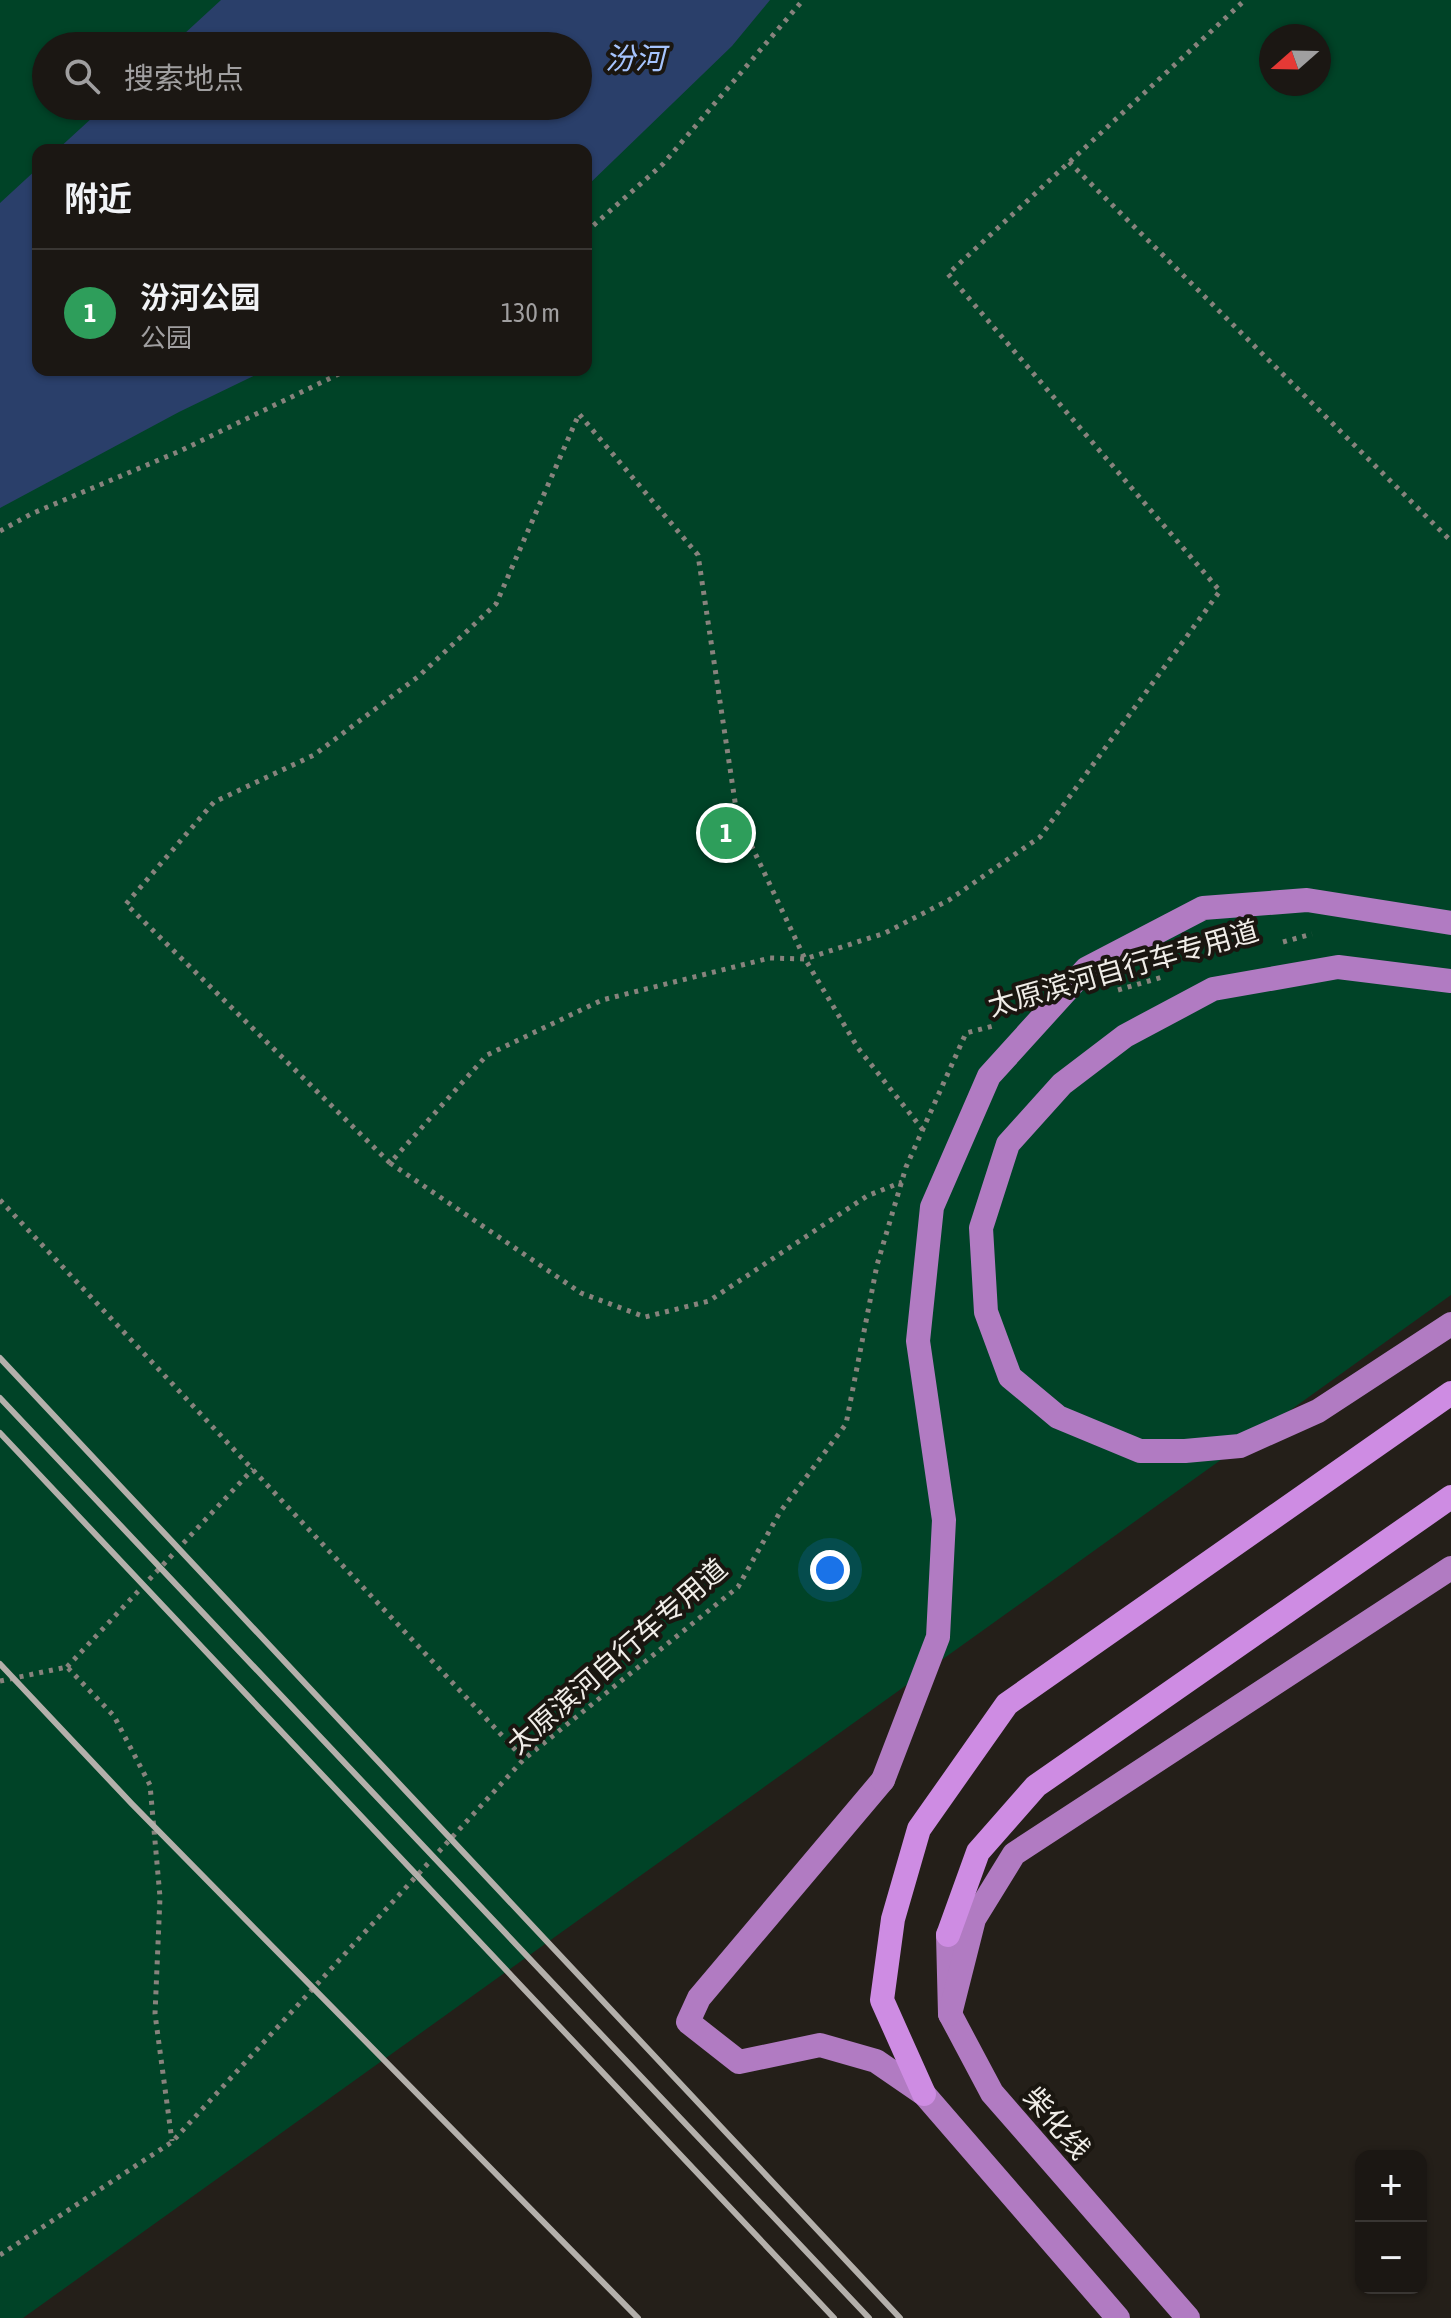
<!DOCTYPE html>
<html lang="zh">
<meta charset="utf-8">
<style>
:root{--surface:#1b1713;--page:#24201c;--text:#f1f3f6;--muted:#a09fa0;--line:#393633;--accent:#54cade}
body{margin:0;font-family:"Asap Condensed","Noto Sans SC",sans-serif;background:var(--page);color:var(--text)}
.controls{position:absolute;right:24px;bottom:24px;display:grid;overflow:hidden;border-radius:16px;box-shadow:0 2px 6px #0004}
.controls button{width:72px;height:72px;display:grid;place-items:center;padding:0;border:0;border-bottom:2px solid var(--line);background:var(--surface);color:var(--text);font:40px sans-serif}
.compass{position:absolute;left:1259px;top:24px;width:72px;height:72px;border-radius:50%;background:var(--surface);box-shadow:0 2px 6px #0004;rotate:250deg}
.you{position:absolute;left:830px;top:1570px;width:28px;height:28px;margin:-20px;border:6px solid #fff;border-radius:50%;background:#1a73e8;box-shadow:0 0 0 12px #1a73e833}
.badge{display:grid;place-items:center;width:52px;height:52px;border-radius:50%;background:var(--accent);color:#fff;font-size:26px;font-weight:700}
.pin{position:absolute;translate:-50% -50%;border:4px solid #fff;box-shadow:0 2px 8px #0006}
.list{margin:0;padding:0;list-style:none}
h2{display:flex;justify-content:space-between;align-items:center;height:104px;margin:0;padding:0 32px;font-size:34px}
h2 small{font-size:26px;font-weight:400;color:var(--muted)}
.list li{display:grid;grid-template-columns:52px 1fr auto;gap:24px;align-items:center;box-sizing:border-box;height:128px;padding:0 32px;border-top:2px solid var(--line)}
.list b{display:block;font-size:30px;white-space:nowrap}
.list p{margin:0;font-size:26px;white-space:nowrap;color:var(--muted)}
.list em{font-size:26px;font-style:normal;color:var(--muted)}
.icon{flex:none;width:44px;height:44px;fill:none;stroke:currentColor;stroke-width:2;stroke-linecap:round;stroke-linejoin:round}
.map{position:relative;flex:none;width:1451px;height:2318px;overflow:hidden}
.search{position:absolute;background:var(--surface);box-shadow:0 2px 6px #0004;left:32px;top:32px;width:560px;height:88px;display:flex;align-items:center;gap:20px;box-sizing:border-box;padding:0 28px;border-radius:44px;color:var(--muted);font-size:30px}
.panel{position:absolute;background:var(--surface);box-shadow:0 2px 6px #0004;left:32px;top:144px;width:560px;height:232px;border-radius:16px}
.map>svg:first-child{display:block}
.green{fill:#004327;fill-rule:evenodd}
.water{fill:#2a3f6a}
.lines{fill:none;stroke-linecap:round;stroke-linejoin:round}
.path{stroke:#87837d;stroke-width:5;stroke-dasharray:4 6;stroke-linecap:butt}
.major{stroke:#b17bc2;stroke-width:24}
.highway{stroke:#ce8ce3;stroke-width:24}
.rail{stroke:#b4b0ab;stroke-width:6}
.major-bridge{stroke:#b17bc2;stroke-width:24}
.labels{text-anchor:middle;stroke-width:8;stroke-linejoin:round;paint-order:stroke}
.street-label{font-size:28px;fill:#f0ede8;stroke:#1a1610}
.water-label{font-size:30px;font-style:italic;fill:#a6c4fd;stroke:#1a1610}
</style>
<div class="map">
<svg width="1451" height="2318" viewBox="0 0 1451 2318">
<rect width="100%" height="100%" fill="#241f19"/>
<path class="green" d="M0,0H1451V1295L23,2318H0ZM1271,36H1319V84H1271ZM46,46H578V106H46ZM38,150H586V370H38Z"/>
<g class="water">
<path d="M221,0H770L732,46L586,187V150H57L105,106H578V46H171Z"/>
<path d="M38,168V370H266L179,412L0,508V203Z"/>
</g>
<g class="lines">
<g class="path">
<path d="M1069,162L1451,541"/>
<path d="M586,232L663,164L803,0"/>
<path d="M0,531L31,514L180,451L347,370"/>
<path d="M1283,942L1312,934"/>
<path d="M1118,990L1166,976"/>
<path d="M923,1130L858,1048L805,959L737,815L698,555L579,414L496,604L419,676L314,755L214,802L126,904L390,1163L487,1055L602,1000L770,958L805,959L885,933L949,900L1040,837L1220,591L948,274L1245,0"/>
<path d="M390,1163L581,1293L645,1317L709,1301L867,1196L902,1182"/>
<path d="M0,1200L524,1759"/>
<path d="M67,1667L253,1469"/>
<path d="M0,1681L67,1667L114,1716L150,1785L160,1897L155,2014L172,2141"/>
<path d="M0,2255L172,2142L524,1759L738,1587L780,1512L846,1424L877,1265L906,1167L966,1033L993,1026"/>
</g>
<g class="major">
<path d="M1451,981L1338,967L1213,989L1125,1036L1062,1084L1008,1144L981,1228L986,1312L1010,1377L1058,1417L1140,1451H1185L1240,1446L1318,1411L1451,1324"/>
<path d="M883,1780L699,1998L688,2022L739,2062L820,2045L876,2061L924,2094L1118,2318"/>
<path d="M948,1935L950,2014L992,2093L1188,2318"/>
<path d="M950,2014L974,1919L1014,1854L1451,1568"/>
</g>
<g class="highway">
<path d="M948,1935L978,1852L1036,1786L1451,1497"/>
<path d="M924,2094L882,2000L893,1919L919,1829L1007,1704L1451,1393"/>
</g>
<g class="rail">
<path d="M0,1358L900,2318"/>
<path d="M0,1398L869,2318"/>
<path d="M0,1433L834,2318"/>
<path d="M0,1664L132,1804L638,2318"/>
</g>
<path class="major-bridge" d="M883,1780L938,1637L944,1520L918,1341L932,1207L989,1076L1086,969L1203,908L1307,900L1451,923"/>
</g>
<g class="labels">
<g class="street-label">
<text transform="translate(1123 968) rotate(-16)" y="10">太原滨河自行车专用道</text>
<text transform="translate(617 1656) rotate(-41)" y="10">太原滨河自行车专用道</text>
<text transform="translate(1057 2123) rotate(49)" y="10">柴化线</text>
</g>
<g class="water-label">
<text x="635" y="69">汾河</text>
</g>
</g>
</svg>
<div class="controls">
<button>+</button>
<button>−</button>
</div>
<svg class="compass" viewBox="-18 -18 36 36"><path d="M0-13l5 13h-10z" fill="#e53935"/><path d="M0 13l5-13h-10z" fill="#a09fa0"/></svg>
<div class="you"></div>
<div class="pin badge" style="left:726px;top:833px;background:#2e9e5b">1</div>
<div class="search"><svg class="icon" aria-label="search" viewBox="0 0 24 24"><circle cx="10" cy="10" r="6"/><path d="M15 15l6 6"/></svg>搜索地点</div>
<section class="panel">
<h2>附近<small></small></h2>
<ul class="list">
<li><span class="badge" style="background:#2e9e5b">1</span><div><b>汾河公园</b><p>公园</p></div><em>130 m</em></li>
</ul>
</section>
</div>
